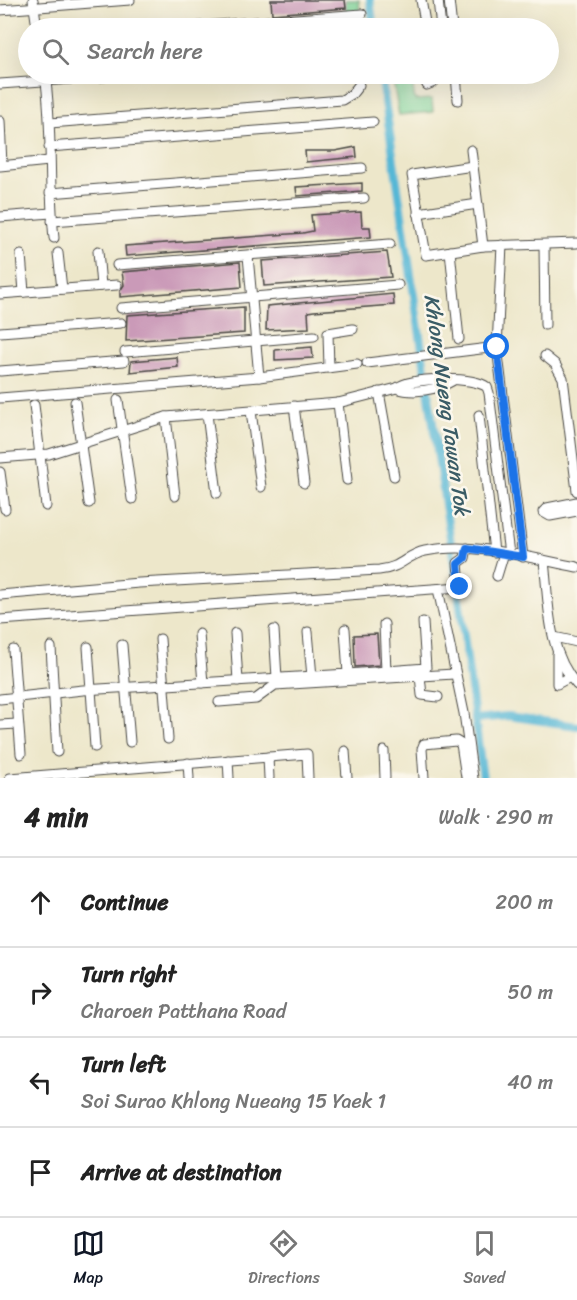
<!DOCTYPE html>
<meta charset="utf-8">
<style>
:root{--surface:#fff;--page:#f2f2f2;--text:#222;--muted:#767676;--line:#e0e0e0;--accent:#111827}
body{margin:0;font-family:Sriracha,sans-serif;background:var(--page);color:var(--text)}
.stop{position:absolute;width:18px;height:18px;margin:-14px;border:4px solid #1a73e8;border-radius:50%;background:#fff}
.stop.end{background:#1a73e8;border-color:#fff;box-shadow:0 2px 6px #0008}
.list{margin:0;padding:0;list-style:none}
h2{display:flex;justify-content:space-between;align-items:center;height:78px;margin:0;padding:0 24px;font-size:26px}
h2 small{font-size:20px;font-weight:400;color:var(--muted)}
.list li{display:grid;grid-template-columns:39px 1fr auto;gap:18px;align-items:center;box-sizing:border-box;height:90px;padding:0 24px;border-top:2px solid var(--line)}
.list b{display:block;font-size:22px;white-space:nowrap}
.list p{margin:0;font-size:20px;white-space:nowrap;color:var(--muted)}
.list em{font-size:20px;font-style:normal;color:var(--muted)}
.icon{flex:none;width:33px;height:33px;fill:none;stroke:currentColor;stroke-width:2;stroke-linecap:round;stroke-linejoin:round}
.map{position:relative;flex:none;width:577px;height:778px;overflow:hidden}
.search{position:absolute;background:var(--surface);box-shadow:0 6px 24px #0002;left:18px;right:18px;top:18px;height:66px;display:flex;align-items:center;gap:15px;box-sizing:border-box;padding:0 21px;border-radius:33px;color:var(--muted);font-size:22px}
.sheet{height:438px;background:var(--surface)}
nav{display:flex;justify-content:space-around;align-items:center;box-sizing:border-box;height:84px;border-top:2px solid var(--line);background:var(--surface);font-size:16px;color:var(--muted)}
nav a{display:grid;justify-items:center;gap:3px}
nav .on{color:var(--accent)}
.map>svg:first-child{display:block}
.green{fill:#7cd296;stroke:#547e60;stroke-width:1.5}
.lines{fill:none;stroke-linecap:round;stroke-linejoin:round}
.canal{stroke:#57b7d5;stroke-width:8}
.building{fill:#ca9ab8}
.minor-casing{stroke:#484743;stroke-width:11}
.minor{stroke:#fff;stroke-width:9}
.route{stroke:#1a73e8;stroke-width:8}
.labels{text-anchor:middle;stroke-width:5;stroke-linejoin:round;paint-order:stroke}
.water-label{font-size:21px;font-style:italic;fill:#3a5c66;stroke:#fbf7ec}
</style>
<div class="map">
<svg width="577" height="778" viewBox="0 0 577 778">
<rect width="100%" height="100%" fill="#fbf7ec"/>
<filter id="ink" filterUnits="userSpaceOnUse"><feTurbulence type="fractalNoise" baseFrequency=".0167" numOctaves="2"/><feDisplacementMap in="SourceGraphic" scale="12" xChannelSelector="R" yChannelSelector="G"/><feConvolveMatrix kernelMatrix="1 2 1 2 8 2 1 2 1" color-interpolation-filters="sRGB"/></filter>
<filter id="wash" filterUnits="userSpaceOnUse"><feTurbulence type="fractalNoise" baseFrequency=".008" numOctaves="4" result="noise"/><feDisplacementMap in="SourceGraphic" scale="24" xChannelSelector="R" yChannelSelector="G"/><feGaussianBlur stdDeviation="1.35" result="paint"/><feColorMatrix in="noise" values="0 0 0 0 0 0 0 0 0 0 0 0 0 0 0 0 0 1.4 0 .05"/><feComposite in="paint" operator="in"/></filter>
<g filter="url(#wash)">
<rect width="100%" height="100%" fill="#ede7ca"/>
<g class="green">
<path d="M345,0H359L360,13H346Z"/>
<path d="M411,74L415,100L432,99L433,112L399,115L392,75Z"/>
</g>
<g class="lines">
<g class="canal">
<path d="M370,0L374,28"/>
<path d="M381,74L455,571"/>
<path d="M457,583L483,778"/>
<path d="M475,719L508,716L577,726"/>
</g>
</g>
<g id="blocks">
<g class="building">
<path d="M271,0H345L346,8L272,14Z"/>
<path d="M356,147L357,157L306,162L305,151H335Z"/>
<path d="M362,183V191L297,196L296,187Z"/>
<path d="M361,212L362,227H370L371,237L126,256L125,246L303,233L313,231L311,215Z"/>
<path d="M387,252L391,277L264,286L262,261Z"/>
<path d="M240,262L242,287L120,297V291L124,285L122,272Z"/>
<path d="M393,294L394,305L314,311L308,312L309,328L266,330L267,306Z"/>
<path d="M244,307V333L126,341L127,315Z"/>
<path d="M312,347L313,358L275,360V350Z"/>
<path d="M177,357L178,367L130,372L131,361Z"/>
<path d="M377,634L379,665L355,667L354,635Z"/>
</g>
</g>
</g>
<g filter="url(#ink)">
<use href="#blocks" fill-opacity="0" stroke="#484743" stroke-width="1.5"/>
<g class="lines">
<defs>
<g id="minor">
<path d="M33,0L37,28"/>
<path d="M421,0L426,28"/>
<path d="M438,0L441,28"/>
<path d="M449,0L452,28"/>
<path d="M0,10L130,0"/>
<path d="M177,28L362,14"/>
<path d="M45,74C53,128 48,183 54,238"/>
<path d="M422,74L427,85L434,82L433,74"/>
<path d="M456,74L458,100"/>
<path d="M0,84L142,74"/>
<path d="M0,121L2,165"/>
<path d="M50,123L342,100L352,94L359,85"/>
<path d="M49,147L373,122"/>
<path d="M471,150L483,246L577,243"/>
<path d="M0,166L49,161"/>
<path d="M473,166L412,175L426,255L483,246"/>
<path d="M50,193L362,168"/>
<path d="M418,213L478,204"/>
<path d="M0,217L51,213"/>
<path d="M52,221L364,198"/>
<path d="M502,245L497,347L523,557"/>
<path d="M544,245L545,325"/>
<path d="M98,251L101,286"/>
<path d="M450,251L459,339"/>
<path d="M58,253L62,289"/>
<path d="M21,255L24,292"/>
<path d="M248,256L259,377"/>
<path d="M117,265L390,244"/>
<path d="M0,294L117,285"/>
<path d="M121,308L398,285"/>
<path d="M0,332L121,323"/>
<path d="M125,352L314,336"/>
<path d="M545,356L555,364L563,378L577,491"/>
<path d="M367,363L497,347"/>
<path d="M329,368L328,333L353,329"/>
<path d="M0,371L124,361"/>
<path d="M397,388C413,394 437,390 452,381"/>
<path d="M379,392L394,476"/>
<path d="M0,398L259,377L357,364"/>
<path d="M118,400L132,499"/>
<path d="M75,402L89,503"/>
<path d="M338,403L347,480"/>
<path d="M34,405L46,506"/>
<path d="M294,406L304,483"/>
<path d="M251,411L261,487"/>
<path d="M207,414L217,493"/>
<path d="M479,415L494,552"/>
<path d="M166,417L175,496"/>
<path d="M0,458L49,454L166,417L338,403L397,388C411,377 473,376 487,387L489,393L509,554"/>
<path d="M0,472L5,509"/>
<path d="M577,502L547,508L543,512L550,516L577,511"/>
<path d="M544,561C549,603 547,652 577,685"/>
<path d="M497,576L504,553"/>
<path d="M438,589L464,713L473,778"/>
<path d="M0,595L139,583L379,570C402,568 406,555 425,551C474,541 529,558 577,567"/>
<path d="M0,620L460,587L458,563L465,558L467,548"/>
<path d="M384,624L386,671"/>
<path d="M274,630L277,678"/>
<path d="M308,632L312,677"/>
<path d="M235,633L238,681"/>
<path d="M199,634L203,683"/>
<path d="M554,637L577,642"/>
<path d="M160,639L168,739"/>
<path d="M122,645L130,742"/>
<path d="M51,647L57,752"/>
<path d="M88,647L95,747"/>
<path d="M13,650L21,754"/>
<path d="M557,654V684L570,677"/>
<path d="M348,674L426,668L423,622"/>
<path d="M420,676L422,695L438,697"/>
<path d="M0,699L83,690L348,674L345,629"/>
<path d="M219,702L256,699L275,685L454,674"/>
<path d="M0,725L17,724"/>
<path d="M345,751L347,778"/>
<path d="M384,751L385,778"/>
<path d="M268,757L269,778"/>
<path d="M228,760L229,778"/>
<path d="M188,763L189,778"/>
<path d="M10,778L307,754L308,778"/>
<path d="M424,778L422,749L424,744L456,741L461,744L466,777"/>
</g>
</defs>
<use href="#minor" class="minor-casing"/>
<use href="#minor" class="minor"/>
</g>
</g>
<g class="lines" filter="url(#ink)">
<path class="route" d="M460,587L458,564L465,558L467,548L523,557L497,347"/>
</g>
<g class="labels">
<g class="water-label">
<text transform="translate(447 405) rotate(82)" y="7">Khlong Nueng Tawan Tok</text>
</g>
</g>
</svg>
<div class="stop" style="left:497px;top:347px"></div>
<div class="stop end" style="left:460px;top:587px"></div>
<div class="search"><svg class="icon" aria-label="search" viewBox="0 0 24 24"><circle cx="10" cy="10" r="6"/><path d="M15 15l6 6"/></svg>Search here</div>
</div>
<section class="sheet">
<h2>4 min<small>Walk · 290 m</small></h2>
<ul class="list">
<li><svg class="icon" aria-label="ahead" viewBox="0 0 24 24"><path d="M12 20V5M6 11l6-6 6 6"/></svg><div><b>Continue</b></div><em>200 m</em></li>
<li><svg class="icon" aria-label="right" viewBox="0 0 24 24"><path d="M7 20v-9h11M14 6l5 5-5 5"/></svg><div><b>Turn right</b><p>Charoen Patthana Road</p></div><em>50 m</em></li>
<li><svg class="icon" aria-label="left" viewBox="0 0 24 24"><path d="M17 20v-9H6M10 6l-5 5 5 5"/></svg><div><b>Turn left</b><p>Soi Surao Khlong Nueang 15 Yaek 1</p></div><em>40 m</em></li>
<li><svg class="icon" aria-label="arrive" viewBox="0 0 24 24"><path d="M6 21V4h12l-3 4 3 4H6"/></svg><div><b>Arrive at destination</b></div></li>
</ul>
</section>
<nav>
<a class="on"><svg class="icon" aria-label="map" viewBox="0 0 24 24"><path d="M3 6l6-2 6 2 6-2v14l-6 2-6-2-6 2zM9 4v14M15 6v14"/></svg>Map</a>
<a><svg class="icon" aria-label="directions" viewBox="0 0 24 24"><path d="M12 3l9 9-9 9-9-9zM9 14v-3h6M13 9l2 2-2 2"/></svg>Directions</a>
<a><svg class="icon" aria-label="saved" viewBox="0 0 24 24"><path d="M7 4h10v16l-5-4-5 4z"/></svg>Saved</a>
</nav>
